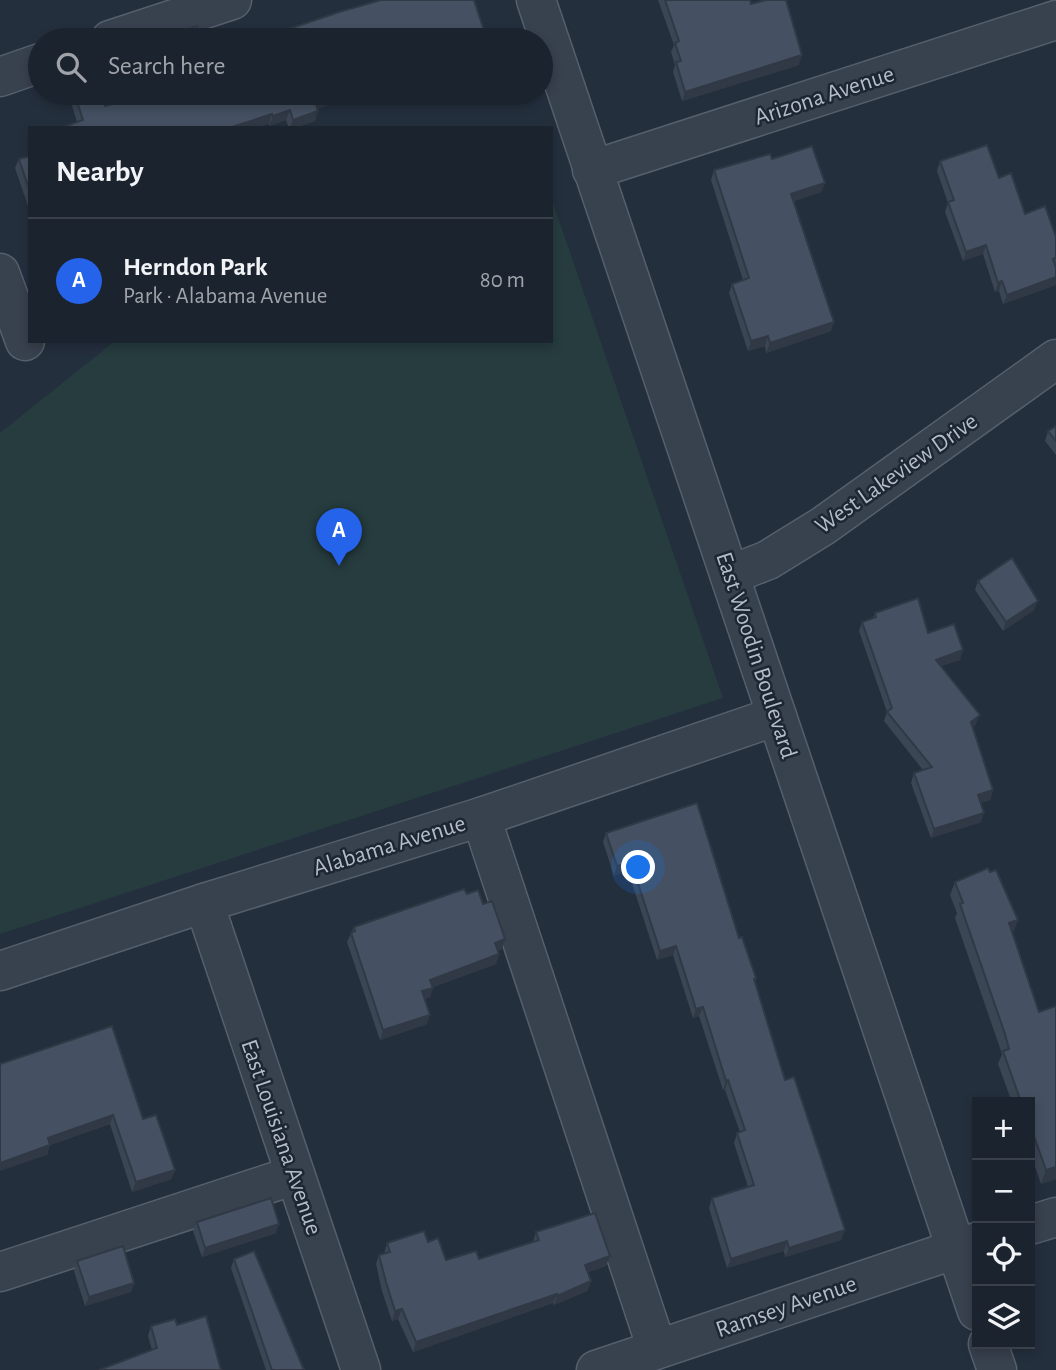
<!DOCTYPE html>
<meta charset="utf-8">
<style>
:root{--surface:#1b232e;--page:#242b36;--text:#f1f3f6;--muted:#a0a4aa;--line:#39404a;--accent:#2563eb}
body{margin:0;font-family:"Alegreya Sans",sans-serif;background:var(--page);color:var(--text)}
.controls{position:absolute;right:21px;bottom:21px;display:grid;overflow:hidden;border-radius:0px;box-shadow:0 4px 10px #0003}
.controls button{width:63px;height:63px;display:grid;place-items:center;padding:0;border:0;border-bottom:2px solid var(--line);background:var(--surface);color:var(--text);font:35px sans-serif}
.you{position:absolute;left:639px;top:868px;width:24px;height:24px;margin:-18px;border:5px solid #fff;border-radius:50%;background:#1a73e8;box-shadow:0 0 0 10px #1a73e833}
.badge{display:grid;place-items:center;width:46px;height:46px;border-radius:50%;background:var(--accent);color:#fff;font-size:23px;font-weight:700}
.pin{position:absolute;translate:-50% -58px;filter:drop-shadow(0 2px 4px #0008)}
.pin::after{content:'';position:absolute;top:37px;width:24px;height:21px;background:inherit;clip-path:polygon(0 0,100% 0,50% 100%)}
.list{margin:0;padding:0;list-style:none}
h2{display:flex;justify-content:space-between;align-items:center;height:91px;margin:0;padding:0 28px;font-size:30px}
h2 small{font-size:23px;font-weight:400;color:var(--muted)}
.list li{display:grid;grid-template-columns:46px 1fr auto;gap:21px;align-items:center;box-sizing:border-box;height:126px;padding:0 28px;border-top:2px solid var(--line)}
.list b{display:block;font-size:26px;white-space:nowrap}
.list p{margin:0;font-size:23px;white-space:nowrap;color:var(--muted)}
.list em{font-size:23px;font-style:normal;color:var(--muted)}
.icon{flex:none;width:38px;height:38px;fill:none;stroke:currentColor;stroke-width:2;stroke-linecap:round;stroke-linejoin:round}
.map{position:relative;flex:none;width:1056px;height:1370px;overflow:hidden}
.search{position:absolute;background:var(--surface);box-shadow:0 4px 10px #0003;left:28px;top:28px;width:525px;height:77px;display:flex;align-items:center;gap:18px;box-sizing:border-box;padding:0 24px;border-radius:38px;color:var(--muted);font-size:26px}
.panel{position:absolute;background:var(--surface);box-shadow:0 4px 10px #0003;left:28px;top:126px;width:525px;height:217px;border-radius:0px}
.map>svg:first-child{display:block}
.green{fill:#263c3f}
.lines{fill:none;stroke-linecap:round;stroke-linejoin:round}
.minor-casing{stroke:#565f6c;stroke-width:41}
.minor{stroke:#38414e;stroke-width:38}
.wall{fill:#3b4654}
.shaded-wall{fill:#303945}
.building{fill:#455162;stroke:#303945;stroke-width:2}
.labels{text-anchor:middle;stroke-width:5;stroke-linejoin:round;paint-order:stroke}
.street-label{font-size:24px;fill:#b4bcc9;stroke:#1d2633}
</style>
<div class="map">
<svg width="1056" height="1370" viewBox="0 0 1056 1370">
<rect width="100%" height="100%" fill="#242f3e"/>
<path class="green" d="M551,197L723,698L0,934V433L115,341H551Z"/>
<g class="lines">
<defs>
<g id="minor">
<path d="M536,0L977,1311"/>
<path d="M110,40L232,0"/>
<path d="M0,77L40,63"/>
<path d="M592,170L1056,20"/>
<path d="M0,273L25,341"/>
<path d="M730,575L768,560L823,526L1056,359"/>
<path d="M481,817L657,1349"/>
<path d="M204,903L361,1370"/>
<path d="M0,971L204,903L481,817L777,716"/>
<path d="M1030,1225L1056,1217"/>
<path d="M0,1272L295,1175"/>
<path d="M988,1344L997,1370"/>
<path d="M596,1370L977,1242"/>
</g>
</defs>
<use href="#minor" class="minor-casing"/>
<use href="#minor" class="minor"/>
</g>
<g class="wall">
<path d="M658,0H750L751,4L799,65L682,101L673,72L675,65L671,52L674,45Z"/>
<path d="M283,31L487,40H280Z"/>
<path d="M68,93H101L105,106L328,105L317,109L315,121L294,128H289L286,120L269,126V124L77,122Z"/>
<path d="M30,156V212L15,168L19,159Z"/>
<path d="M772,159L825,183L821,192L794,201L831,331L766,353L765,346L748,351L729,293L732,284L743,280L711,180L714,170Z"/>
<path d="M940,161L999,178L1025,214L1056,237V285L1003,304L999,291L995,292L983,254L963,261L945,212L948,203L937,171Z"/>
<path d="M1056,426V455L1045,441L1048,431Z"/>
<path d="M978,581L1034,610L1003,631L975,590Z"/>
<path d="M875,613L928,633L960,660L941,666L976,724L973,727L993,790L990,800L981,803V822L931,838L911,783L914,773L923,770L884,721L887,712L859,631L862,622L873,618Z"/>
<path d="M606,833L739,938L756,978L755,983L785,1080L841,1240L785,1257L784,1251L727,1268L709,1208L712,1198L748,1187L734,1143L737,1133L740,1132L725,1090H723L699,1016L693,1018L673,955L657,960L628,871L614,876L603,842Z"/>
<path d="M955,882L1013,934L1039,1012L1056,1006V1179L1041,1184L1030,1152V1102H1012L998,1064L1002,1054L1000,1048L955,918L957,913L950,895Z"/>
<path d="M467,894L483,904L502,949L498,950L499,954L496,964L433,987L430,997L425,999L427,1024L380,1040L347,942L354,927Z"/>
<path d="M0,1064L143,1119L175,1170L171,1179L132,1192L110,1124L50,1145L47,1155Z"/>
<path d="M197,1222L276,1233L202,1257L193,1231Z"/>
<path d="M536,1232L606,1266L588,1272L591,1281L587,1291L554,1305L553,1303L413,1352L398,1319L392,1321L382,1291L376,1264L379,1255L384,1254L387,1243L428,1242L446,1260L479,1259L533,1242Z"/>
<path d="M234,1259L304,1370H266L231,1268Z"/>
<path d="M77,1261L134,1283L131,1292L85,1306L74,1271Z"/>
<path d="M177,1325L221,1370L152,1350L148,1336L151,1326Z"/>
</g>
<g class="shaded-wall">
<path d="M802,55L799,65L682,101L685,92Z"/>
<path d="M331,96L328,105L311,111L315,101Z"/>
<path d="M290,110L286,120L269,126L273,116Z"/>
<path d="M318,111L315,121L294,128H290L293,120Z"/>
<path d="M272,114L269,124L256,128H229Z"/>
<path d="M825,183L821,192L788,203L791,194Z"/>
<path d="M986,245L983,254L963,261L966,252Z"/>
<path d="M1056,277V285L1003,304L1007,295Z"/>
<path d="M1002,281L999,291L995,292L998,283Z"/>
<path d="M834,322L831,331L766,353L770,343Z"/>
<path d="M768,336L765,346L748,351L751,341Z"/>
<path d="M1038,601L1034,610L1003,631L1006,622Z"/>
<path d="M963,650L960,660L932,669L936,660Z"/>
<path d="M980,715L976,724L968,731L971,722Z"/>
<path d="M993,790L990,800L975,805L978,795Z"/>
<path d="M984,813L981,822L931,838L934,829Z"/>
<path d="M631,862L628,871L614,876L617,866Z"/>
<path d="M1018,920L1013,934L1004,937L1009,923Z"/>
<path d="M505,939L502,949L492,952L495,943Z"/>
<path d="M676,946L673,955L657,960L660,951Z"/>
<path d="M499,954L496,964L427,989L430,980Z"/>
<path d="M433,988L430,997L419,1001L422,991Z"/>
<path d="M703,1007L699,1016L693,1018L696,1009Z"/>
<path d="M430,1015L427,1024L380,1040L383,1030Z"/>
<path d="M728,1080L725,1090H723L726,1081Z"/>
<path d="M113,1115L110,1124L44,1147L48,1138Z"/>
<path d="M50,1145L47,1155L0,1171V1163Z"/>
<path d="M1056,1167V1179L1041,1184L1046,1170Z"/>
<path d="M175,1170L171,1179L132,1192L136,1182Z"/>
<path d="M279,1224L276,1233L202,1257L205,1248Z"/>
<path d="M845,1230L841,1240L785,1257L789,1248Z"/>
<path d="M787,1241L784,1251L727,1268L731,1259Z"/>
<path d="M610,1256L606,1266L582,1274L585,1265Z"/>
<path d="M591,1281L587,1291L554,1305L557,1296Z"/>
<path d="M134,1283L131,1292L85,1306L89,1297Z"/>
<path d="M557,1294L553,1303L413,1352L416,1342Z"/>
<path d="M402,1309L398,1319L392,1321L395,1311Z"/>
</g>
<g class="building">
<path d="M381,0H474L487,40H286L283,31L339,12Z"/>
<path d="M665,0H750L751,4L766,0H786L802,55L685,92L676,62L681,61L675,43L679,41Z"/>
<path d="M197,26L201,40H163V38Z"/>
<path d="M82,29L86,40H60L58,36Z"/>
<path d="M74,93H101L105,106L151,93H330L331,96L315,101L318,111L293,120L290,110L273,116L272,114L229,128H61L83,120Z"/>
<path d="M987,145L999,178L1011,173L1025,214L1045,206L1056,237V258L1053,259L1056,268V277L1007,295L1002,281L998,283L986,245L966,252L948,202L954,200L940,161Z"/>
<path d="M812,146L825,183L791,194L834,322L770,343L768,336L751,341L732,284L749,278L714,170L770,154L772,159Z"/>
<path d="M30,156V192L19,159Z"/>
<path d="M1056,426V441L1048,431Z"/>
<path d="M1012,558L1038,601L1006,622L978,581Z"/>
<path d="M918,598L928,633L954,624L963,650L936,660L980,715L971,722L993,790L978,795L984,813L934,829L914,773L932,767L887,712L892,708L862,622L876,617L875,613Z"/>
<path d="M697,803L739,938L742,937L756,978L754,979L785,1080L794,1077L845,1230L789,1248L787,1241L731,1259L712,1198L754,1185L737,1133L745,1130L728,1080L726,1081L703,1007L696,1009L676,946L660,951L631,862L617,866L606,833Z"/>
<path d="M988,868L990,872L996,870L1018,920L1009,923L1039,1012L1056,1006V1167L1046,1170L1030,1125V1102H1021L1003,1051L1009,1049L1005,1034L960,904L963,903L955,882Z"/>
<path d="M464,889L467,894L478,890L483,904L492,901L505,939L495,943L499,954L430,980L433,988L422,991L430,1015L383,1030L351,933L355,931L354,927Z"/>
<path d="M112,1026L143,1119L156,1115L175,1170L136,1182L113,1115L48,1138L50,1145L0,1163V1064Z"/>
<path d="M271,1198L279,1224L205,1248L197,1222Z"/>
<path d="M595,1213L610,1256L585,1265L591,1281L557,1296V1294L416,1342L402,1309L395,1311L386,1282L379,1255L390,1252L387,1243L424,1231L428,1242L438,1238L446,1260L476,1251L479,1259L539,1240L536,1232Z"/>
<path d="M123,1246L134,1283L89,1297L77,1261Z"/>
<path d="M254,1251L304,1370H272L234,1259Z"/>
<path d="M206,1316L221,1370H99L157,1348L151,1326L175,1319L177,1325Z"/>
</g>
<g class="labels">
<g class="street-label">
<text transform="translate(824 95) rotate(-18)" y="8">Arizona Avenue</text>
<text transform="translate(896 473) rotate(-35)" y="8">West Lakeview Drive</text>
<text transform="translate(757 655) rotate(72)" y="8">East Woodin Boulevard</text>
<text transform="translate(389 845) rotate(-17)" y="8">Alabama Avenue</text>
<text transform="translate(282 1137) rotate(71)" y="8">East Louisiana Avenue</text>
<text transform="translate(786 1306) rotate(-19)" y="8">Ramsey Avenue</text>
</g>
</g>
</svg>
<div class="controls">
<button>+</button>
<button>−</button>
<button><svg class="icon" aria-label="locate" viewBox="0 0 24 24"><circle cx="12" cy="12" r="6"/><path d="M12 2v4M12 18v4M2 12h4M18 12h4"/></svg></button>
<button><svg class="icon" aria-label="layers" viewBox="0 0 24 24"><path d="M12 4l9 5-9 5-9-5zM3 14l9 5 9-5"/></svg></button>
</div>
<div class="you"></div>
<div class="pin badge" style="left:339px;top:566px">A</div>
<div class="search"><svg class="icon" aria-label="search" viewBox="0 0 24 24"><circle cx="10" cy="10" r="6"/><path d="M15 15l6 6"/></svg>Search here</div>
<section class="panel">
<h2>Nearby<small></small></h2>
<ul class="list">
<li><span class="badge">A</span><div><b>Herndon Park</b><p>Park · Alabama Avenue</p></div><em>80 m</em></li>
</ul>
</section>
</div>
